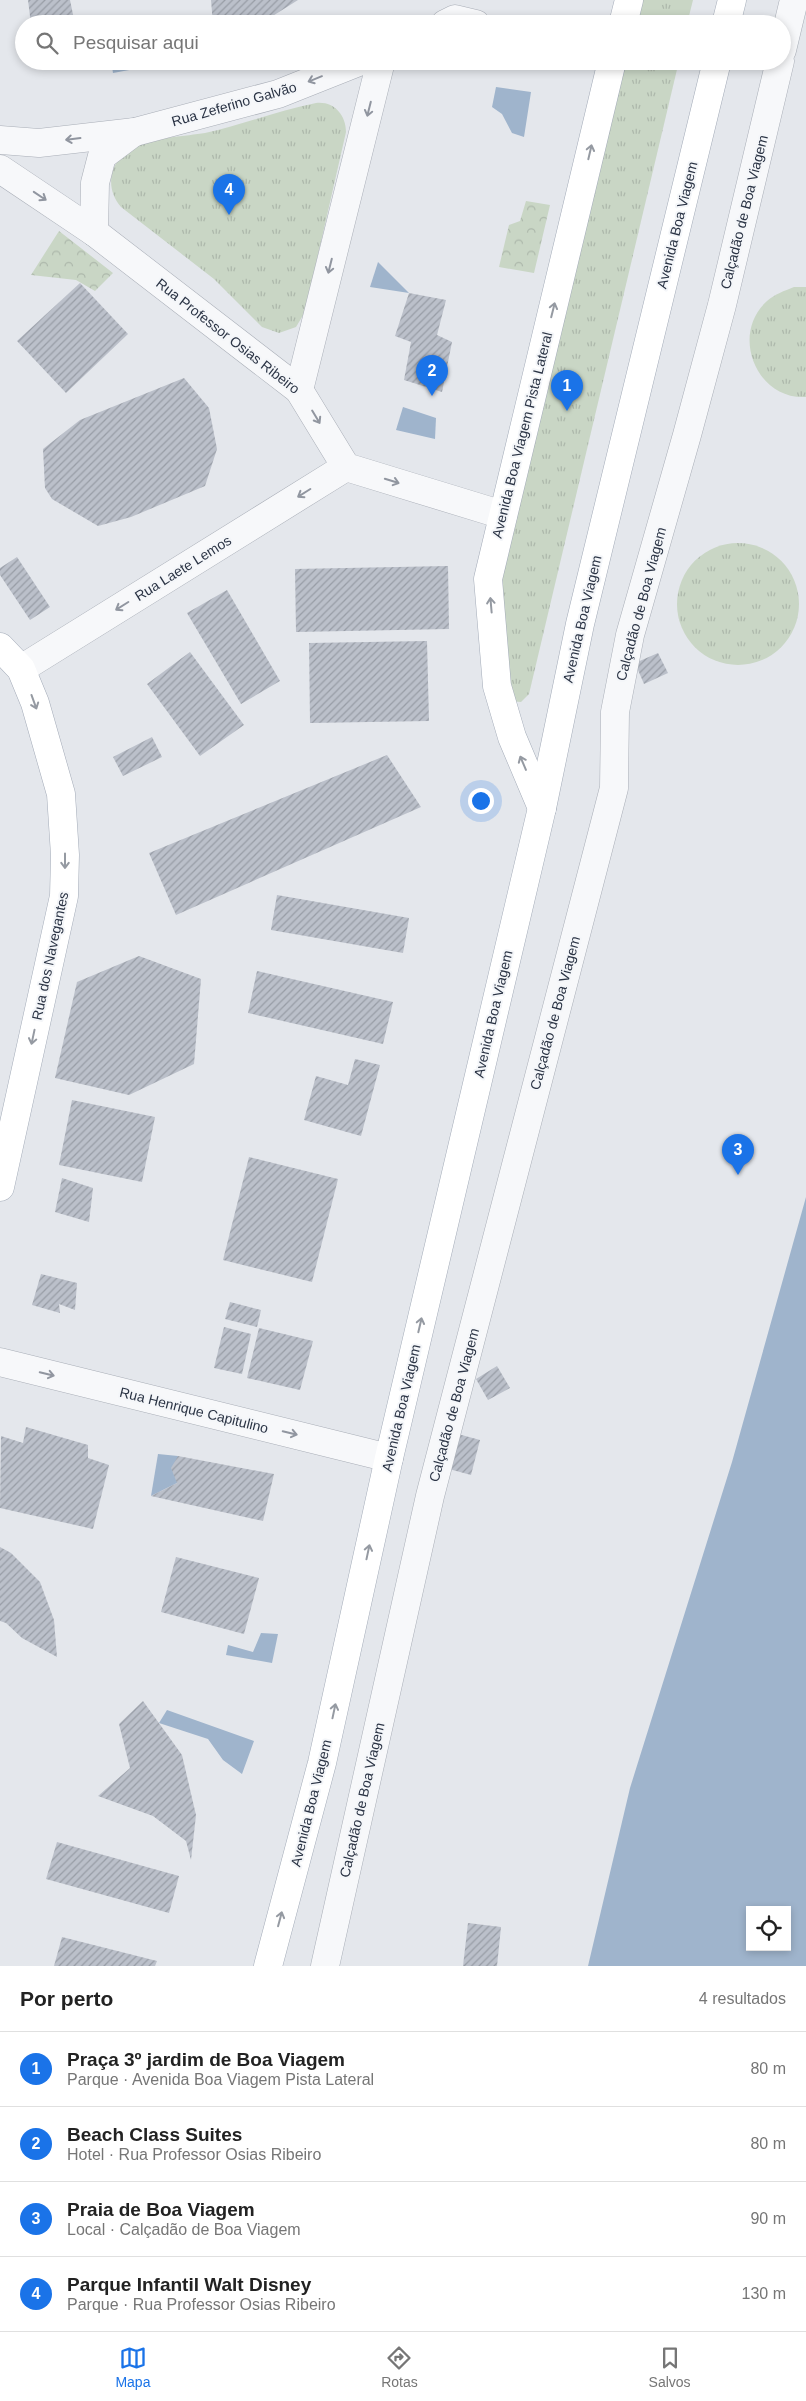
<!DOCTYPE html>
<html lang="pt">
<meta charset="utf-8">
<style>
:root{--surface:#fff;--page:#f6f6f6;--text:#222;--muted:#767676;--line:#e0e0e0;--accent:#1a73e8}
body{margin:0;font-family:Helvetica,sans-serif;background:var(--page);color:var(--text)}
.controls{position:absolute;right:15px;bottom:15px;display:grid;overflow:hidden;border-radius:0px;box-shadow:0 2px 8px #0003}
.controls button{width:45px;height:45px;display:grid;place-items:center;padding:0;border:0;border-bottom:1px solid var(--line);background:var(--surface);color:var(--text);font:25px sans-serif}
.you{position:absolute;left:480px;top:800px;width:18px;height:18px;margin:-12px;border:4px solid #fff;border-radius:50%;background:#1a73e8;box-shadow:0 0 0 8px #1a73e833}
.badge{display:grid;place-items:center;width:32px;height:32px;border-radius:50%;background:var(--accent);color:#fff;font-size:16px;font-weight:700}
.pin{position:absolute;translate:-50% -41px;filter:drop-shadow(0 1px 2px #0008)}
.pin::after{content:'';position:absolute;top:26px;width:18px;height:15px;background:inherit;clip-path:polygon(0 0,100% 0,50% 100%)}
.list{margin:0;padding:0;list-style:none}
h2{display:flex;justify-content:space-between;align-items:center;height:65px;margin:0;padding:0 20px;font-size:21px}
h2 small{font-size:16px;font-weight:400;color:var(--muted)}
.list li{display:grid;grid-template-columns:32px 1fr auto;gap:15px;align-items:center;box-sizing:border-box;height:75px;padding:0 20px;border-top:1px solid var(--line)}
.list b{display:block;font-size:19px;white-space:nowrap}
.list p{margin:0;font-size:16px;white-space:nowrap;color:var(--muted)}
.list em{font-size:16px;font-style:normal;color:var(--muted)}
.icon{flex:none;width:28px;height:28px;fill:none;stroke:currentColor;stroke-width:2;stroke-linecap:round;stroke-linejoin:round}
.map{position:relative;flex:none;width:806px;height:1966px;overflow:hidden}
.search{position:absolute;background:var(--surface);box-shadow:0 2px 8px #0003;left:15px;right:15px;top:15px;height:55px;display:flex;align-items:center;gap:12px;box-sizing:border-box;padding:0 18px;border-radius:28px;color:var(--muted);font-size:19px}
.sheet{height:365px;background:var(--surface)}
nav{display:flex;justify-content:space-around;align-items:center;box-sizing:border-box;height:70px;border-top:1px solid var(--line);background:var(--surface);font-size:14px;color:var(--muted)}
nav a{display:grid;justify-items:center;gap:2px}
nav .on{color:var(--accent)}
.map>svg:first-child{display:block}
.grass{fill:url(#grass-tufts)}
.forest{fill:url(#forest-crowns)}
.water{fill:#9fb4cc;fill-rule:evenodd}
.building{fill:url(#building-hatch)}
.lines{fill:none;stroke-linecap:round;stroke-linejoin:round}
.minor-casing{stroke:#a9aeb7;stroke-width:29}
.major-casing{stroke:#a3abb8;stroke-width:29}
.minor{stroke:#f7f8fa;stroke-width:28}
.major{stroke:#fff;stroke-width:28}
.oneway{stroke:#9196a0}
.oneway2{stroke:#959aa2}
.labels{text-anchor:middle;stroke-width:4;stroke-linejoin:round;paint-order:stroke}
.street-label{font-size:14px;fill:#2b3445;stroke:#f4f6f9}
</style>
<div class="map">
<svg width="806" height="1966" viewBox="0 0 806 1966">
<defs>
<pattern id="grass-tufts" width="24" height="20" patternUnits="userSpaceOnUse" patternTransform="scale(1.25)"><rect width="24" height="20" fill="#c9d6c5"/><path d="M3 7l-1-3M5 7V3M7 7l1-3M15 17l-1-3M17 17v-4M19 17l1-3" fill="none" stroke="#adb8ab"/></pattern>
<pattern id="forest-crowns" width="20" height="18" patternUnits="userSpaceOnUse" patternTransform="scale(1.25)"><rect width="20" height="18" fill="#c9d6c5"/><path d="M2 6a3 3 0 1 1 6 0M12 15a3 3 0 1 1 6 0" fill="none" stroke="#adb8ab"/></pattern>
<pattern id="building-hatch" width="6" height="6" patternUnits="userSpaceOnUse" patternTransform="scale(1.25)"><rect width="6" height="6" fill="#bbc0ca"/><path d="M-1 1l2-2M0 6l6-6M5 7l2-2" fill="none" stroke="#989da6"/></pattern>
</defs>
<rect width="100%" height="100%" fill="#e4e7ec"/>
<g class="grass">
<path d="M636,0H693L687,24H630Z"/>
<path d="M620,61H679L529,694L521,702L509,701L500,590L504,554Z"/>
<path d="M316,103C334,101 346,115 346,132L305,312L296,327L279,333L262,327L214,279L121,207C102,185 112,156 137,145C153,138 187,136 205,133C243,125 279,110 316,103Z"/>
<path d="M794,287H806V397C756,400 730,334 767,301C775,294 784,291 794,287Z"/>
<circle cx="738" cy="604" r="61"/>
</g>
<g class="forest">
<path d="M526,201L550,205L534,273L499,267L509,225L520,221Z"/>
<path d="M59,231L113,273L95,291L76,280L31,275Z"/>
</g>
<g class="water">
<path d="M111,61H150L151,66L113,73Z"/>
<path d="M496,87L531,92L524,137L512,133L502,114L492,107Z"/>
<path d="M378,262L409,293L370,287Z"/>
<path d="M403,407L436,418L435,439L396,430Z"/>
<path d="M806,1197V1966H588L630,1788L732,1462ZM750,1910H787V1947H750Z"/>
<path d="M158,1454L178,1456L177,1483L151,1496Z"/>
<path d="M261,1633L278,1634L272,1663L226,1655L228,1645L253,1652Z"/>
<path d="M167,1710L254,1741L242,1774L223,1760L208,1739L159,1723Z"/>
</g>
<g class="building">
<path d="M28,0H70L75,24H53L52,22L31,24Z"/>
<path d="M211,0H298L260,24H213Z"/>
<path d="M80,283L128,334L66,393L17,341Z"/>
<path d="M409,293L446,300L437,335L452,342L442,392L404,380L411,342L395,336Z"/>
<path d="M184,378L209,408L217,449L205,486L131,517L98,526L52,499L45,488L43,449L80,420Z"/>
<path d="M17,557L50,607L30,620L0,575V568Z"/>
<path d="M448,566L449,629L296,632L295,569Z"/>
<path d="M227,590L280,681L241,704L187,613Z"/>
<path d="M427,641L429,721L310,723L309,643Z"/>
<path d="M190,652L244,725L200,756L147,684Z"/>
<path d="M658,653L668,673L644,684L635,663Z"/>
<path d="M152,737L162,757L123,776L113,757Z"/>
<path d="M387,755L421,807L176,915L149,853Z"/>
<path d="M277,895L409,918L403,953L271,930Z"/>
<path d="M139,956L201,979L194,1064L129,1095L55,1078L77,982Z"/>
<path d="M257,971L393,1002L383,1044L248,1013Z"/>
<path d="M355,1059L380,1065L361,1136L304,1120L316,1076L348,1085Z"/>
<path d="M72,1100L155,1117L142,1182L59,1165Z"/>
<path d="M249,1157L338,1179L312,1282L223,1260Z"/>
<path d="M62,1178L93,1188L89,1222L55,1212Z"/>
<path d="M41,1274L77,1283L75,1310L59,1304L60,1313L32,1305Z"/>
<path d="M230,1302L261,1310L257,1327L225,1319Z"/>
<path d="M224,1327L251,1334L242,1374L214,1368Z"/>
<path d="M259,1328L313,1341L300,1390L247,1378Z"/>
<path d="M497,1366L510,1388L488,1400L476,1379Z"/>
<path d="M26,1427L88,1445V1458L109,1465L93,1529L0,1508L1,1436L23,1443Z"/>
<path d="M458,1434L480,1440L471,1475L449,1469Z"/>
<path d="M178,1456L274,1474L263,1521L151,1496L177,1483L171,1468Z"/>
<path d="M0,1547L11,1553L40,1582L54,1620L57,1657L22,1638L6,1623L0,1621Z"/>
<path d="M176,1557L259,1578L244,1634L161,1612Z"/>
<path d="M143,1701L182,1755L196,1815L191,1860L186,1841L153,1816L98,1796L130,1768L119,1724Z"/>
<path d="M57,1842L179,1876L169,1913L46,1879Z"/>
<path d="M468,1923L501,1927L497,1966H463Z"/>
<path d="M62,1937L157,1961L155,1966H54Z"/>
</g>
<g class="lines">
<defs>
<g id="minor">
<path d="M445,24L455,19L476,24"/>
<path d="M782,50L794,0"/>
<path d="M0,140L39,143L135,132L278,94L361,61"/>
<path d="M0,169L94,232L299,390L346,467L503,515"/>
<path d="M94,232L95,183L102,156L134,132"/>
<path d="M299,390L381,61"/>
<path d="M21,669L346,467"/>
<path d="M0,1362L389,1458"/>
<path d="M325,1966L430,1496L614,788L615,712L630,635L687,435L722,305L780,61"/>
</g>
<g id="major">
<path d="M623,24L629,0"/>
<path d="M726,24L732,0"/>
<path d="M0,647L21,669L35,703L61,794L65,855L64,896L0,1187"/>
<path d="M542,808L512,737L497,686L488,579L612,61"/>
<path d="M268,1966L322,1763L389,1458L542,808L580,624L717,61"/>
</g>
</defs>
<use href="#minor" class="minor-casing"/>
<use href="#major" class="major-casing"/>
<use href="#minor" class="minor"/>
<use href="#major" class="major"/>
</g>
<defs><path id="oneway-shaft" d="M-6 0H5M1.5-3L5.5 0L1.5 3" fill="none" stroke-width="1.6" stroke-linecap="round" stroke-linejoin="round" transform="scale(1.25)"/></defs>
<g class="oneway">
<use href="#oneway-shaft" transform="translate(315 79) rotate(158)"/>
<use href="#oneway-shaft" transform="translate(369 109) rotate(104)"/>
<use href="#oneway-shaft" transform="translate(73 139) rotate(173)"/>
<use href="#oneway-shaft" transform="translate(40 196) rotate(34)"/>
<use href="#oneway-shaft" transform="translate(330 266) rotate(104)"/>
<use href="#oneway-shaft" transform="translate(316 417) rotate(59)"/>
<use href="#oneway-shaft" transform="translate(392 481) rotate(17)"/>
<use href="#oneway-shaft" transform="translate(304 493) rotate(148)"/>
<use href="#oneway-shaft" transform="translate(122 606) rotate(148)"/>
<use href="#oneway-shaft" transform="translate(47 1374) rotate(14)"/>
<use href="#oneway-shaft" transform="translate(290 1433) rotate(14)"/>
</g>
<g class="oneway2">
<use href="#oneway-shaft" transform="translate(590 152) rotate(-77)"/>
<use href="#oneway-shaft" transform="translate(553 310) rotate(-76)"/>
<use href="#oneway-shaft" transform="translate(491 605) rotate(-95)"/>
<use href="#oneway-shaft" transform="translate(34 702) rotate(70)"/>
<use href="#oneway-shaft" transform="translate(523 763) rotate(-113)"/>
<use href="#oneway-shaft" transform="translate(65 861) rotate(90)"/>
<use href="#oneway-shaft" transform="translate(33 1037) rotate(102)"/>
<use href="#oneway-shaft" transform="translate(420 1325) rotate(-77)"/>
<use href="#oneway-shaft" transform="translate(368 1552) rotate(-78)"/>
<use href="#oneway-shaft" transform="translate(334 1711) rotate(-78)"/>
<use href="#oneway-shaft" transform="translate(280 1919) rotate(-75)"/>
</g>
<g class="labels">
<g class="street-label">
<text transform="translate(234 104) rotate(-16)" y="5">Rua Zeferino Galvão</text>
<text transform="translate(744 212) rotate(-76)" y="5">Calçadão de Boa Viagem</text>
<text transform="translate(677 225) rotate(-76)" y="5">Avenida Boa Viagem</text>
<text transform="translate(228 336) rotate(38)" y="5">Rua Professor Osias Ribeiro</text>
<text transform="translate(522 435) rotate(-76)" y="5">Avenida Boa Viagem Pista Lateral</text>
<text transform="translate(183 568) rotate(-32)" y="5">Rua Laete Lemos</text>
<text transform="translate(641 604) rotate(-75)" y="5">Calçadão de Boa Viagem</text>
<text transform="translate(582 619) rotate(-77)" y="5">Avenida Boa Viagem</text>
<text transform="translate(50 956) rotate(-78)" y="5">Rua dos Navegantes</text>
<text transform="translate(555 1013) rotate(-75)" y="5">Calçadão de Boa Viagem</text>
<text transform="translate(493 1014) rotate(-77)" y="5">Avenida Boa Viagem</text>
<text transform="translate(454 1405) rotate(-75)" y="5">Calçadão de Boa Viagem</text>
<text transform="translate(401 1408) rotate(-77)" y="5">Avenida Boa Viagem</text>
<text transform="translate(194 1410) rotate(14)" y="5">Rua Henrique Capitulino</text>
<text transform="translate(362 1800) rotate(-77)" y="5">Calçadão de Boa Viagem</text>
<text transform="translate(311 1803) rotate(-76)" y="5">Avenida Boa Viagem</text>
</g>
</g>
</svg>
<div class="controls">
<button><svg class="icon" aria-label="locate" viewBox="0 0 24 24"><circle cx="12" cy="12" r="6"/><path d="M12 2v4M12 18v4M2 12h4M18 12h4"/></svg></button>
</div>
<div class="you"></div>
<div class="pin badge" style="left:567px;top:411px">1</div>
<div class="pin badge" style="left:432px;top:396px">2</div>
<div class="pin badge" style="left:738px;top:1175px">3</div>
<div class="pin badge" style="left:229px;top:215px">4</div>
<div class="search"><svg class="icon" aria-label="search" viewBox="0 0 24 24"><circle cx="10" cy="10" r="6"/><path d="M15 15l6 6"/></svg>Pesquisar aqui</div>
</div>
<section class="sheet">
<h2>Por perto<small>4 resultados</small></h2>
<ul class="list">
<li><span class="badge">1</span><div><b>Praça 3º jardim de Boa Viagem</b><p>Parque · Avenida Boa Viagem Pista Lateral</p></div><em>80 m</em></li>
<li><span class="badge">2</span><div><b>Beach Class Suites</b><p>Hotel · Rua Professor Osias Ribeiro</p></div><em>80 m</em></li>
<li><span class="badge">3</span><div><b>Praia de Boa Viagem</b><p>Local · Calçadão de Boa Viagem</p></div><em>90 m</em></li>
<li><span class="badge">4</span><div><b>Parque Infantil Walt Disney</b><p>Parque · Rua Professor Osias Ribeiro</p></div><em>130 m</em></li>
</ul>
</section>
<nav>
<a class="on"><svg class="icon" aria-label="map" viewBox="0 0 24 24"><path d="M3 6l6-2 6 2 6-2v14l-6 2-6-2-6 2zM9 4v14M15 6v14"/></svg>Mapa</a>
<a><svg class="icon" aria-label="directions" viewBox="0 0 24 24"><path d="M12 3l9 9-9 9-9-9zM9 14v-3h6M13 9l2 2-2 2"/></svg>Rotas</a>
<a><svg class="icon" aria-label="saved" viewBox="0 0 24 24"><path d="M7 4h10v16l-5-4-5 4z"/></svg>Salvos</a>
</nav>
